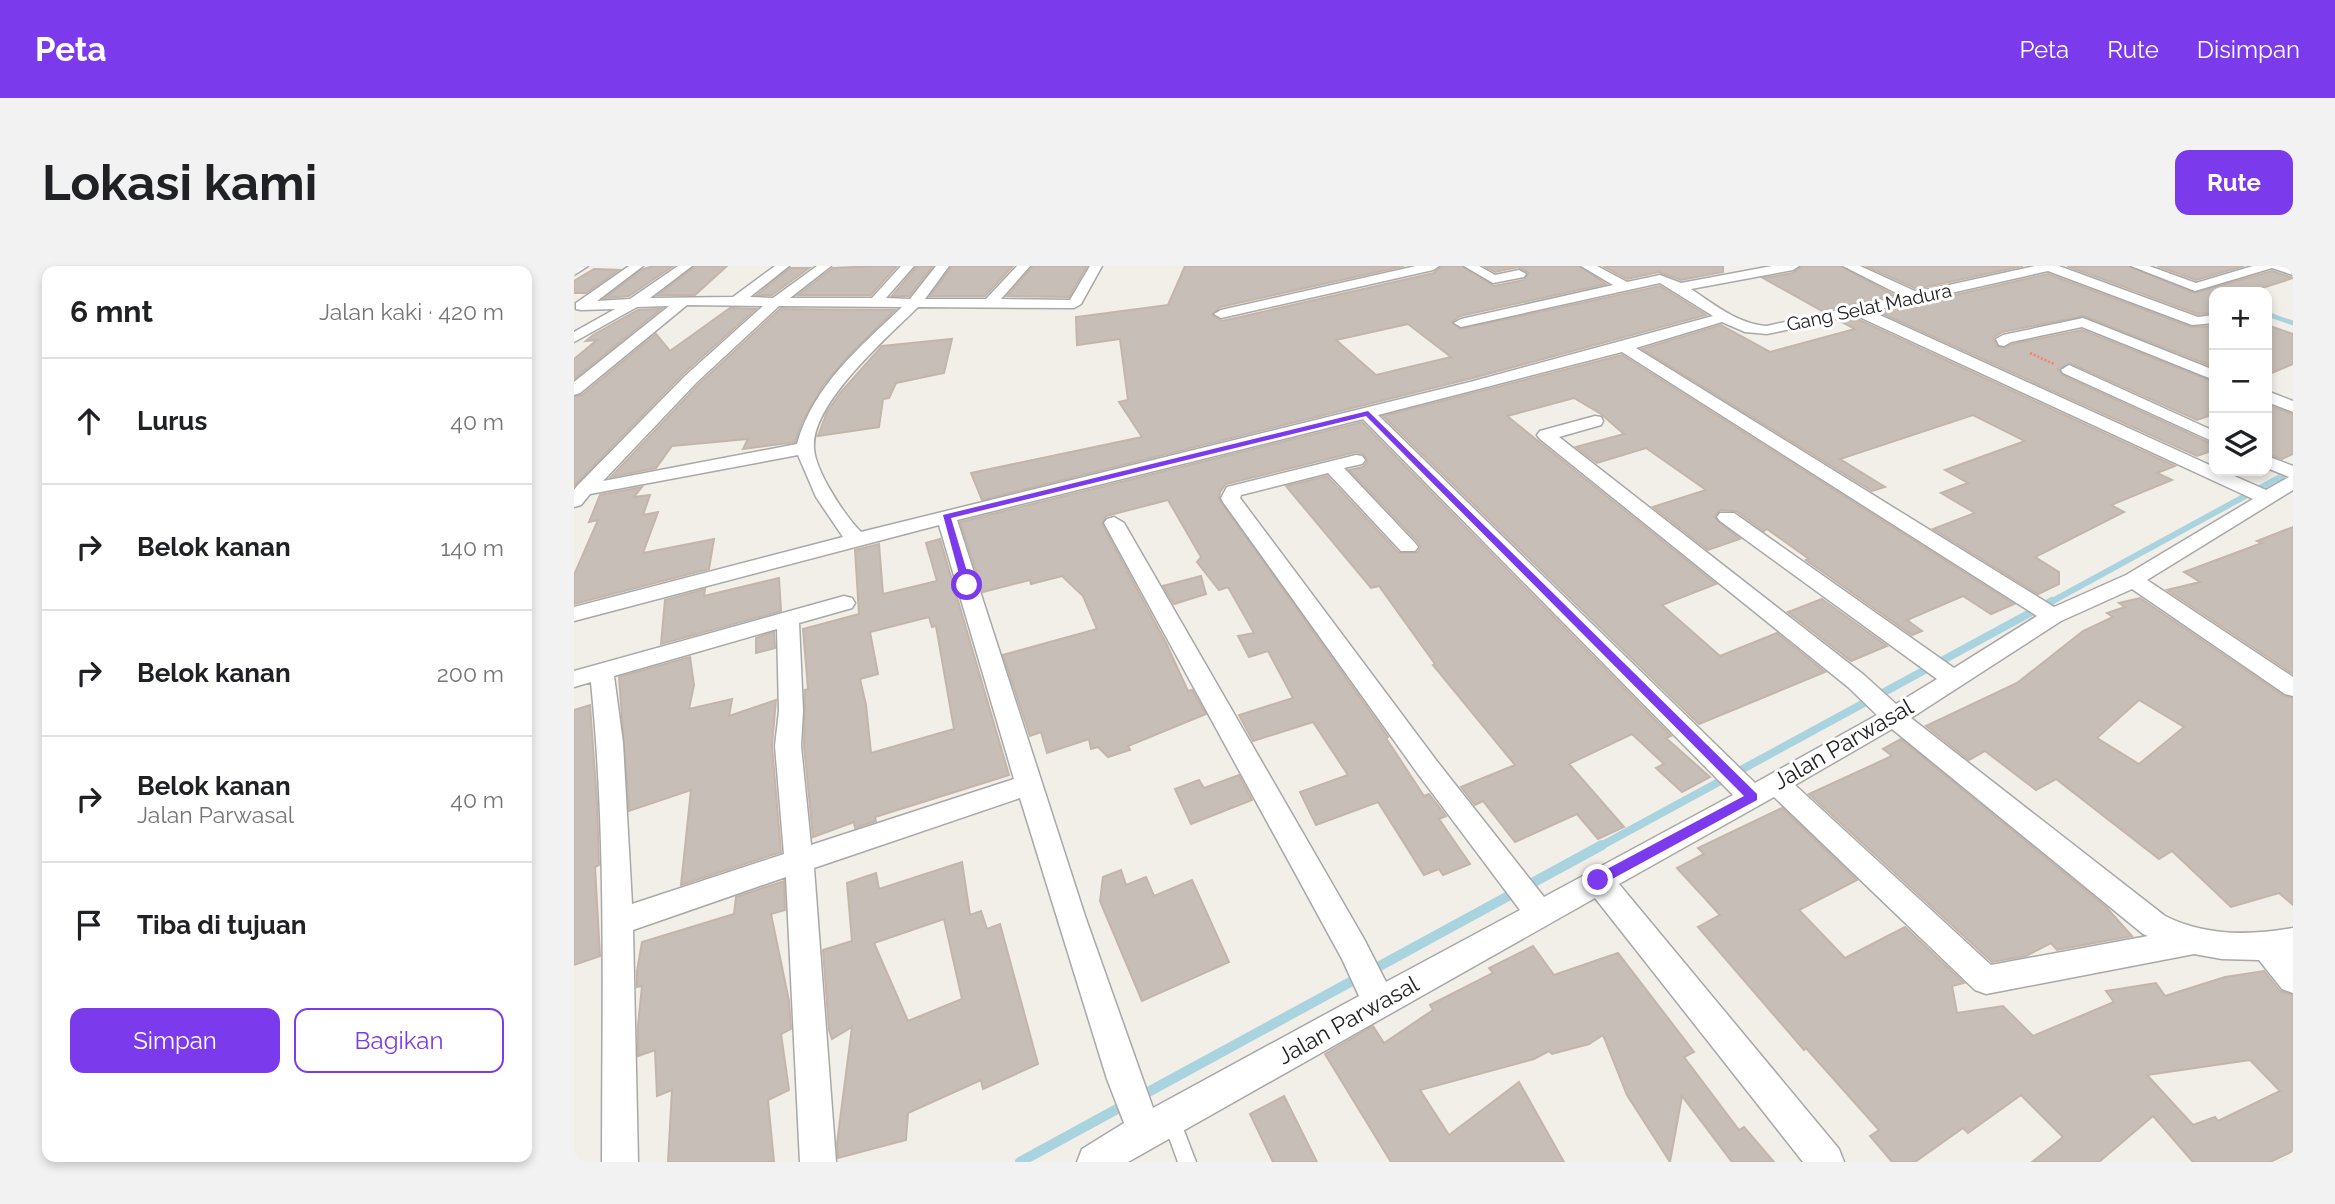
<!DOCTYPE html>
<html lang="id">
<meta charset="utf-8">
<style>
:root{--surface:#fff;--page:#f2f2f2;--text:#202124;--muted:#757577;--line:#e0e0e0;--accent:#7c3aed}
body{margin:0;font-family:Raleway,sans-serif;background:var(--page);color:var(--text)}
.controls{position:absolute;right:21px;top:21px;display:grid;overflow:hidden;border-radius:14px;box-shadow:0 4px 10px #0003}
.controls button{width:63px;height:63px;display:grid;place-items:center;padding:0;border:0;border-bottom:2px solid var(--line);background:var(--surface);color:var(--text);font:35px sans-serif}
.stop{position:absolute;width:21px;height:21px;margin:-16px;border:5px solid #7c3aed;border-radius:50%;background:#fff}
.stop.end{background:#7c3aed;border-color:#fff;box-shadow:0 2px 7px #0008}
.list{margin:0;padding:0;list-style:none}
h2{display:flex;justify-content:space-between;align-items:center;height:91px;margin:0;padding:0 28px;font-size:30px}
h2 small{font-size:23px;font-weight:400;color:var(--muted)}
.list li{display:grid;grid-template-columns:46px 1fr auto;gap:21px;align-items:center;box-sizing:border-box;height:126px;padding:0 28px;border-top:2px solid var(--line)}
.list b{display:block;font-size:26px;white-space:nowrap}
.list p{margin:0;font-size:23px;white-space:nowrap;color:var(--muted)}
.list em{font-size:23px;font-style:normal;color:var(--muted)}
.actions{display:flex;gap:14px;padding:21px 28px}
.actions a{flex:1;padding:16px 0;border:2px solid var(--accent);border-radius:14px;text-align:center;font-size:24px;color:var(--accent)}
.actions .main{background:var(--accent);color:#fff}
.icon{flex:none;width:38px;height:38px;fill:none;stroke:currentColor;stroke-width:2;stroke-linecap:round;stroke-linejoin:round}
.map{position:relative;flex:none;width:1719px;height:896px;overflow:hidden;border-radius:14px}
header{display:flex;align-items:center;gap:42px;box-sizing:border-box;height:98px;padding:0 35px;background:var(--accent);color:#fff}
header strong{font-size:33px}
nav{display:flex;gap:38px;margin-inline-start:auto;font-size:24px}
.intro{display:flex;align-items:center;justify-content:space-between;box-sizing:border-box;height:168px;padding:0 42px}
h1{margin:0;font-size:49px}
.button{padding:18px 32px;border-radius:14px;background:var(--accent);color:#fff;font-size:24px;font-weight:700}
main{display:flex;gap:42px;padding:0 42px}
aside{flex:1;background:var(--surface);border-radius:14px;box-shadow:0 4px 10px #0003}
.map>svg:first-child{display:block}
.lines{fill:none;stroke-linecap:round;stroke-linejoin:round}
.stream-far3{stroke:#a9d4df;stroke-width:4.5}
.stream-far2{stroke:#a9d4df;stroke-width:6}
.stream-far1{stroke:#a9d4df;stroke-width:8}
.stream{stroke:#a9d4df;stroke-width:10}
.building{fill:#c7beb7;stroke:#c4b5aa;stroke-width:2;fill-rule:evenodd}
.lane-casing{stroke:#a8a8a8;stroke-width:3}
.street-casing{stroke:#a8a8a8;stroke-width:3}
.path{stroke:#fa7d71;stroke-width:2.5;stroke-dasharray:2 2;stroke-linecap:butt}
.lane{fill:#fff;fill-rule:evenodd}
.street{fill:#fff;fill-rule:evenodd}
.route{fill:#7c3aed}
.labels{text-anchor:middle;stroke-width:6;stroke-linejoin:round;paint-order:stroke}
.far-street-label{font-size:19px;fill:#212121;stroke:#fff}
.street-label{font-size:23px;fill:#212121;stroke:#fff}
</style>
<header>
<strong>Peta</strong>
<nav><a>Peta</a><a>Rute</a><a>Disimpan</a></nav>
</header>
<div class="intro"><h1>Lokasi kami</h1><a class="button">Rute</a></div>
<main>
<aside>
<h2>6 mnt<small>Jalan kaki · 420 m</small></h2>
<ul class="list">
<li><svg class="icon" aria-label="ahead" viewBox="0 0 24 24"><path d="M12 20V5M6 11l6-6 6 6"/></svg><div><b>Lurus</b></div><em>40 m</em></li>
<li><svg class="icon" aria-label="right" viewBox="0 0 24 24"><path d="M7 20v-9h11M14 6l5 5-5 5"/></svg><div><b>Belok kanan</b></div><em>140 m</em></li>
<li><svg class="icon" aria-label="right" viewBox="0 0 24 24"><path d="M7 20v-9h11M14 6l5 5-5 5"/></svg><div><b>Belok kanan</b></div><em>200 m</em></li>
<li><svg class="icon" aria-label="right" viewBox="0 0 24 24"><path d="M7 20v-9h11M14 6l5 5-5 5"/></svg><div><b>Belok kanan</b><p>Jalan Parwasal</p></div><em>40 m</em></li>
<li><svg class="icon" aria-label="arrive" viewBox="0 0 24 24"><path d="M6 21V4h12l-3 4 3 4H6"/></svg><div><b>Tiba di tujuan</b></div></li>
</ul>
<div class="actions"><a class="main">Simpan</a><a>Bagikan</a></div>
</aside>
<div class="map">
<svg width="1719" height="896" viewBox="0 0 1719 896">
<rect width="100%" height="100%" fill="#f2eee8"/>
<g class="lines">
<g class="stream-far3">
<path d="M1556,0L1573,6"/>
<path d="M1693,48L1719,57"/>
</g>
<path class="stream-far2" d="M1475,337L1719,204"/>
<path class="stream-far1" d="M1025,581L1478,335"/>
<g class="stream">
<path d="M565,831L1028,579"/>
<path d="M446,896L554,837"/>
</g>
</g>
<g class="building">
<path d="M79,0H99L55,30L31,32L67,4Z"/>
<path d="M121,0H153L121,29H84Z"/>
<path d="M303,0H323L297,29H224L259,2Z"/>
<path d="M343,0H359L335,30H318Z"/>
<path d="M378,0H439L411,30H356Z"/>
<path d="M459,0H513L495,31L433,30Z"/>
<path d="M611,0H830L646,41L638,49L648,55L860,7L867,0H888L920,20L950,14L955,7L944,1L921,6L910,0H1005L1032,18L886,50L878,56L886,63L1086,20L1132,49L895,113L408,234L397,207L568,171L545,136L554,134L546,73L503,79L502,51L594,39ZM834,58L877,91L802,109L762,74Z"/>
<path d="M1029,0H1149V6L1107,14L1085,6L1053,13Z"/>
<path d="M1228,0H1267L1320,29L1248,45L1189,12L1219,7Z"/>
<path d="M1292,0H1449L1343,23Z"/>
<path d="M1493,0H1555L1620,27L1698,5L1719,12L1682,24L1689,26H1640V47L1624,48Z"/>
<path d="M1583,0H1670L1622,14Z"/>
<path d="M216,2H235L198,29H183Z"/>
<path d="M20,3L45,4L12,27H0V15Z"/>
<path d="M1474,8L1617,61L1640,60V101L1510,50L1428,66L1419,72L1423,80L1431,82L1438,78L1508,64L1640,116V148L1623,154L1496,97L1484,103L1488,109L1640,179V184L1623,190L1305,46Z"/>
<path d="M156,42L182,43L109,108L0,220V131L8,129L82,68L96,85Z"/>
<path d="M87,43L0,113V93L23,74L12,75L19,69L64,44Z"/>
<path d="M206,43L321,44L279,85L250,118L228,156L221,176L169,183L174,173L98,180L82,202L37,211L125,118Z"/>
<path d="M1281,52L1601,200L1583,207L1598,214L1537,239L1550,246L1461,291L1485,306V318L1464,328L1359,263L1401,247L1367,227L1394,217L1371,204L1451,175L1399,149L1266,193L1311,221L1298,225L1068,83L1147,59L1196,86L1281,63L1266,55Z"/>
<path d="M1693,59L1719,68V98L1693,109Z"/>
<path d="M378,73L370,107L322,117L315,132L309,133L305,161L244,170L253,146L266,127L308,80Z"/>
<path d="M1048,89L1440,338L1417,348L1389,330L1333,354L1348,365L1338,369L1232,294L1235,293L1193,263L1190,265L1162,245L1146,244L1140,251L1166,273L1134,284L1079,241L1132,224L1072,182L1023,197L1002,181L1050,168L1027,148L1000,132L933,150L1142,318L1088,339L1146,390L1203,367L1251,406L1125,458L809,150Z"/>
<path d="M1693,139L1719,148V188L1708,193L1693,188Z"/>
<path d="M788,156L1097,470L1092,472L1136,511L1108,526L1082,502L1090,498L1058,468L995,498L1050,561L1024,573L1003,548L941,576L909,535L901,539L887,521L941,499L859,399L861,398L805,320L797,322L712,220L753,210L825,287H843L847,281L843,275L775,204L789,201L793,196L790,188L782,186L652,218L646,226L645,233L814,471L812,472L850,530L855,528L872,550L865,553L896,598L869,609L865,603L850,609L804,536L742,559L726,526L774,509L739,456L679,475L665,449L719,432L694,385L675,391L664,370L680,367L654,321L645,324L623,296L627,291L594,234L532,250L528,258L592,377L614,425L618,424L632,448L554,480L556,484L534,491L524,481L517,483L515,473L473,487L467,466L456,470L429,389L523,363L509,330L488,310L457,318L456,314L409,326L386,256Z"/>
<path d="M68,221L60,231L76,229L69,249L84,246L69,287L140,273L135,303L0,338V309L24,254L15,256L26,229Z"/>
<path d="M1719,261V408L1593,324L1626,316L1610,306L1688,277L1683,275Z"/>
<path d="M366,273L435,509L301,551L302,555L281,562L280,556L239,571L230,480L231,424L234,423L229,363L285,348L281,284L305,278L309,328L363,315L352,277ZM355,351L358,361L362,360L380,463L297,487L292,439L286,413L304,408L296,366Z"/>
<path d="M627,310L632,328L600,338L589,320Z"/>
<path d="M205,312L207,345L87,378L91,334L131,323L130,330Z"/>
<path d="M1566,332L1710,430L1719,432V639L1705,627L1657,641L1598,585L1585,593L1482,513L1462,524L1411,485L1395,494L1352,460L1443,417L1509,365L1539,351L1533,347L1551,341L1545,337ZM1565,434L1610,461L1565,498L1523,472Z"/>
<path d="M1248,333L1313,380L1277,395L1214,346Z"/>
<path d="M200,366L201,382L182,387V372Z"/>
<path d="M116,391L120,419L115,443L158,433L155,450L202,434L198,480L207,586L107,619L117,524L55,545L45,411Z"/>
<path d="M16,439L23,536L25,599L21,601L26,690L0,699V444Z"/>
<path d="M1327,473L1532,641L1558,670L1483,684L1477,677L1452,690L1418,696L1235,528L1318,490L1309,483Z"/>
<path d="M665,509L678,534L617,558L601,523L625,514L630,522Z"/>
<path d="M1208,542L1283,614L1225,644L1271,692L1331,661L1390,717L1378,720L1383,747L1429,740L1459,770L1540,736L1532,725L1582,717L1591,730L1651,711L1690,705L1706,725L1719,729V885L1696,896H1619L1579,850L1525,896H1458L1489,871L1447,829L1394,867L1389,862L1341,896H1318L1296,870L1305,864L1232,782L1230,784L1124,661L1146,649L1103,602L1130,588L1124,582ZM1676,794L1706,825L1644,855L1641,851L1619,859L1573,809Z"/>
<path d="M388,596L396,649L407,645L413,663L426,658L464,798L409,823L407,814L334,847L332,874L264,892L263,877L278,761L258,773L255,764L249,684L278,675L273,617L302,607L305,623ZM370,653L388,733L334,755L300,677Z"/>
<path d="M547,604L552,619L572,611L580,630L618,614L655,696L568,735L526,635L529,611Z"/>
<path d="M210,615L211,644L197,648L215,735L217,763L207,768L215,824L194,834L200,896H94L98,824L83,830L81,784L64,790V759L68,720L63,721V705L68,676L160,648L162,631Z"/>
<path d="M959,680L980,709L1044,687L1120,786L1110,791L1165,864L1170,861L1200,896H1158L1108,830L1096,896L1053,829L1029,769L1015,778L978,788L975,785L960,793L846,824L875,869L945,816L990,896H817L751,788L799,760L810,777L859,744L856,739L919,707L915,702Z"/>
<path d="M710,830L743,896H699L676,848Z"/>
</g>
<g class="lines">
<defs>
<path id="lane" d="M598,846L604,849L622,896H604L589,855L592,849Z"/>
<g id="street">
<path d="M0,0H14L0,9Z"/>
<path d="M55,0H69L23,35L56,33L104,0H118L76,32L159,31L201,0H215L176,31L199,32L243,0H257L216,32H298L327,0H340L312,32L336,33L362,0H375L351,33H412L443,0H456L427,33L496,34L516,0H528L507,38L500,42L344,41C314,71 237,137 240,182C241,205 271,250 287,266L896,116L1139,50L1086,17L887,61L880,57L887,53L1039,19L1007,0H1023L1053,16L1086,9L1107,17L1198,0H1225L1219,4L1117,23C1141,39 1164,58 1193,60L1328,30L1269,0H1286L1343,26L1461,0H1485L1624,51L1640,49V57L1618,59L1474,5L1297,45L1640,201V205H1649L1692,224L1715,211L1693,202V190L1719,200V224L1573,314L1719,411V430L1711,428L1558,323L1487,355L1337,452L1591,650C1631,670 1675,670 1719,662V727L1708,723L1685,694L1648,693L1620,688L1412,728L1401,724L1200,531L1045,618L1265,883L1270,896H1229L1021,632L554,896H503L508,883L550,857L533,813L446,532L240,602L262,896H226L212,611L59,664L64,896H28C28,736 33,576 17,416L0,421V405L270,330L278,332L281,337L278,342L225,357L229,445L227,480L237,579L440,513L365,259L0,355V341L269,271L242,231L224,189L16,228L7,239L0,241V224L3,220L111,110L189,40L113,39L6,127L0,129V116L95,40L63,41L0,76V66L41,43L7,44L2,43V37ZM205,40L328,41C286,81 239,120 223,178L29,215L123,116ZM1281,49L1679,233L1552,309L1480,341L1062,82L1148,56L1171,66L1193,68ZM1048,86L1463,350L1380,402L1160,247H1146L1143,251L1146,255L1363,413L1322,438L1290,409L985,171L1027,159L1029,155L1027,151L1021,150L966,165L963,169L966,173L1274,421L1303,449L1181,517L804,149ZM789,153L1159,529L970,631L862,494L666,232L667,229L754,207L827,285H841L844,281L841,277L770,202L788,198L791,194L788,190L782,189L653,221L647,232L649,236L844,508L946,644L812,716L790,673L550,257L540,251L533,253L530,257L768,693L785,730L579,842L511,650L383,254ZM203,363L205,445L201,480L210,588L58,638L49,477L40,410ZM1318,463L1569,668L1574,670L1417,699L1221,519Z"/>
<path d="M842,0H865L859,4L647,52L640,48L647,44Z"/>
<path d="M890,0H905L921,9L945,4L952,8L950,11L919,17Z"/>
<path d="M1557,0H1575L1622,17L1679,0H1716L1719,1V9L1698,2L1621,25Z"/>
<path d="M1509,52L1640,104V114L1508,61L1437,76L1430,80L1425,79L1422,73L1429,69Z"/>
<path d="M1495,99L1640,165V176L1489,107L1487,104Z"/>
<path d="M1693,125L1719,135V146L1693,136Z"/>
</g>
</defs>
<use href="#lane" class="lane-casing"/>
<use href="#street" class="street-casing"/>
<path class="path" d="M1456,87L1480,98"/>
<use href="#lane" class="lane"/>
<use href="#street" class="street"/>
</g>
<path class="route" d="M794,145L1183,528V534L1029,618H1020V610L1170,530L792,150L377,252L397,319L393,322L388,319L369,249Z"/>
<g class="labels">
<g class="far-street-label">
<text transform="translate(1295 41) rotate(-12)" y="7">Gang Selat Madura</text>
</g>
<g class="street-label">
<text transform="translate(1269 478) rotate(-30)" y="8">Jalan Parwasal</text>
<text transform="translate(774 754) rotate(-29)" y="8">Jalan Parwasal</text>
</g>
</g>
</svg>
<div class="controls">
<button>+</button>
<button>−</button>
<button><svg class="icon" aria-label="layers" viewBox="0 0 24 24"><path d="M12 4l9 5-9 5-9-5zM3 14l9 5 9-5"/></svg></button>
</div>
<div class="stop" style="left:393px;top:319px"></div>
<div class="stop end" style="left:1024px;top:614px"></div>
</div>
</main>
